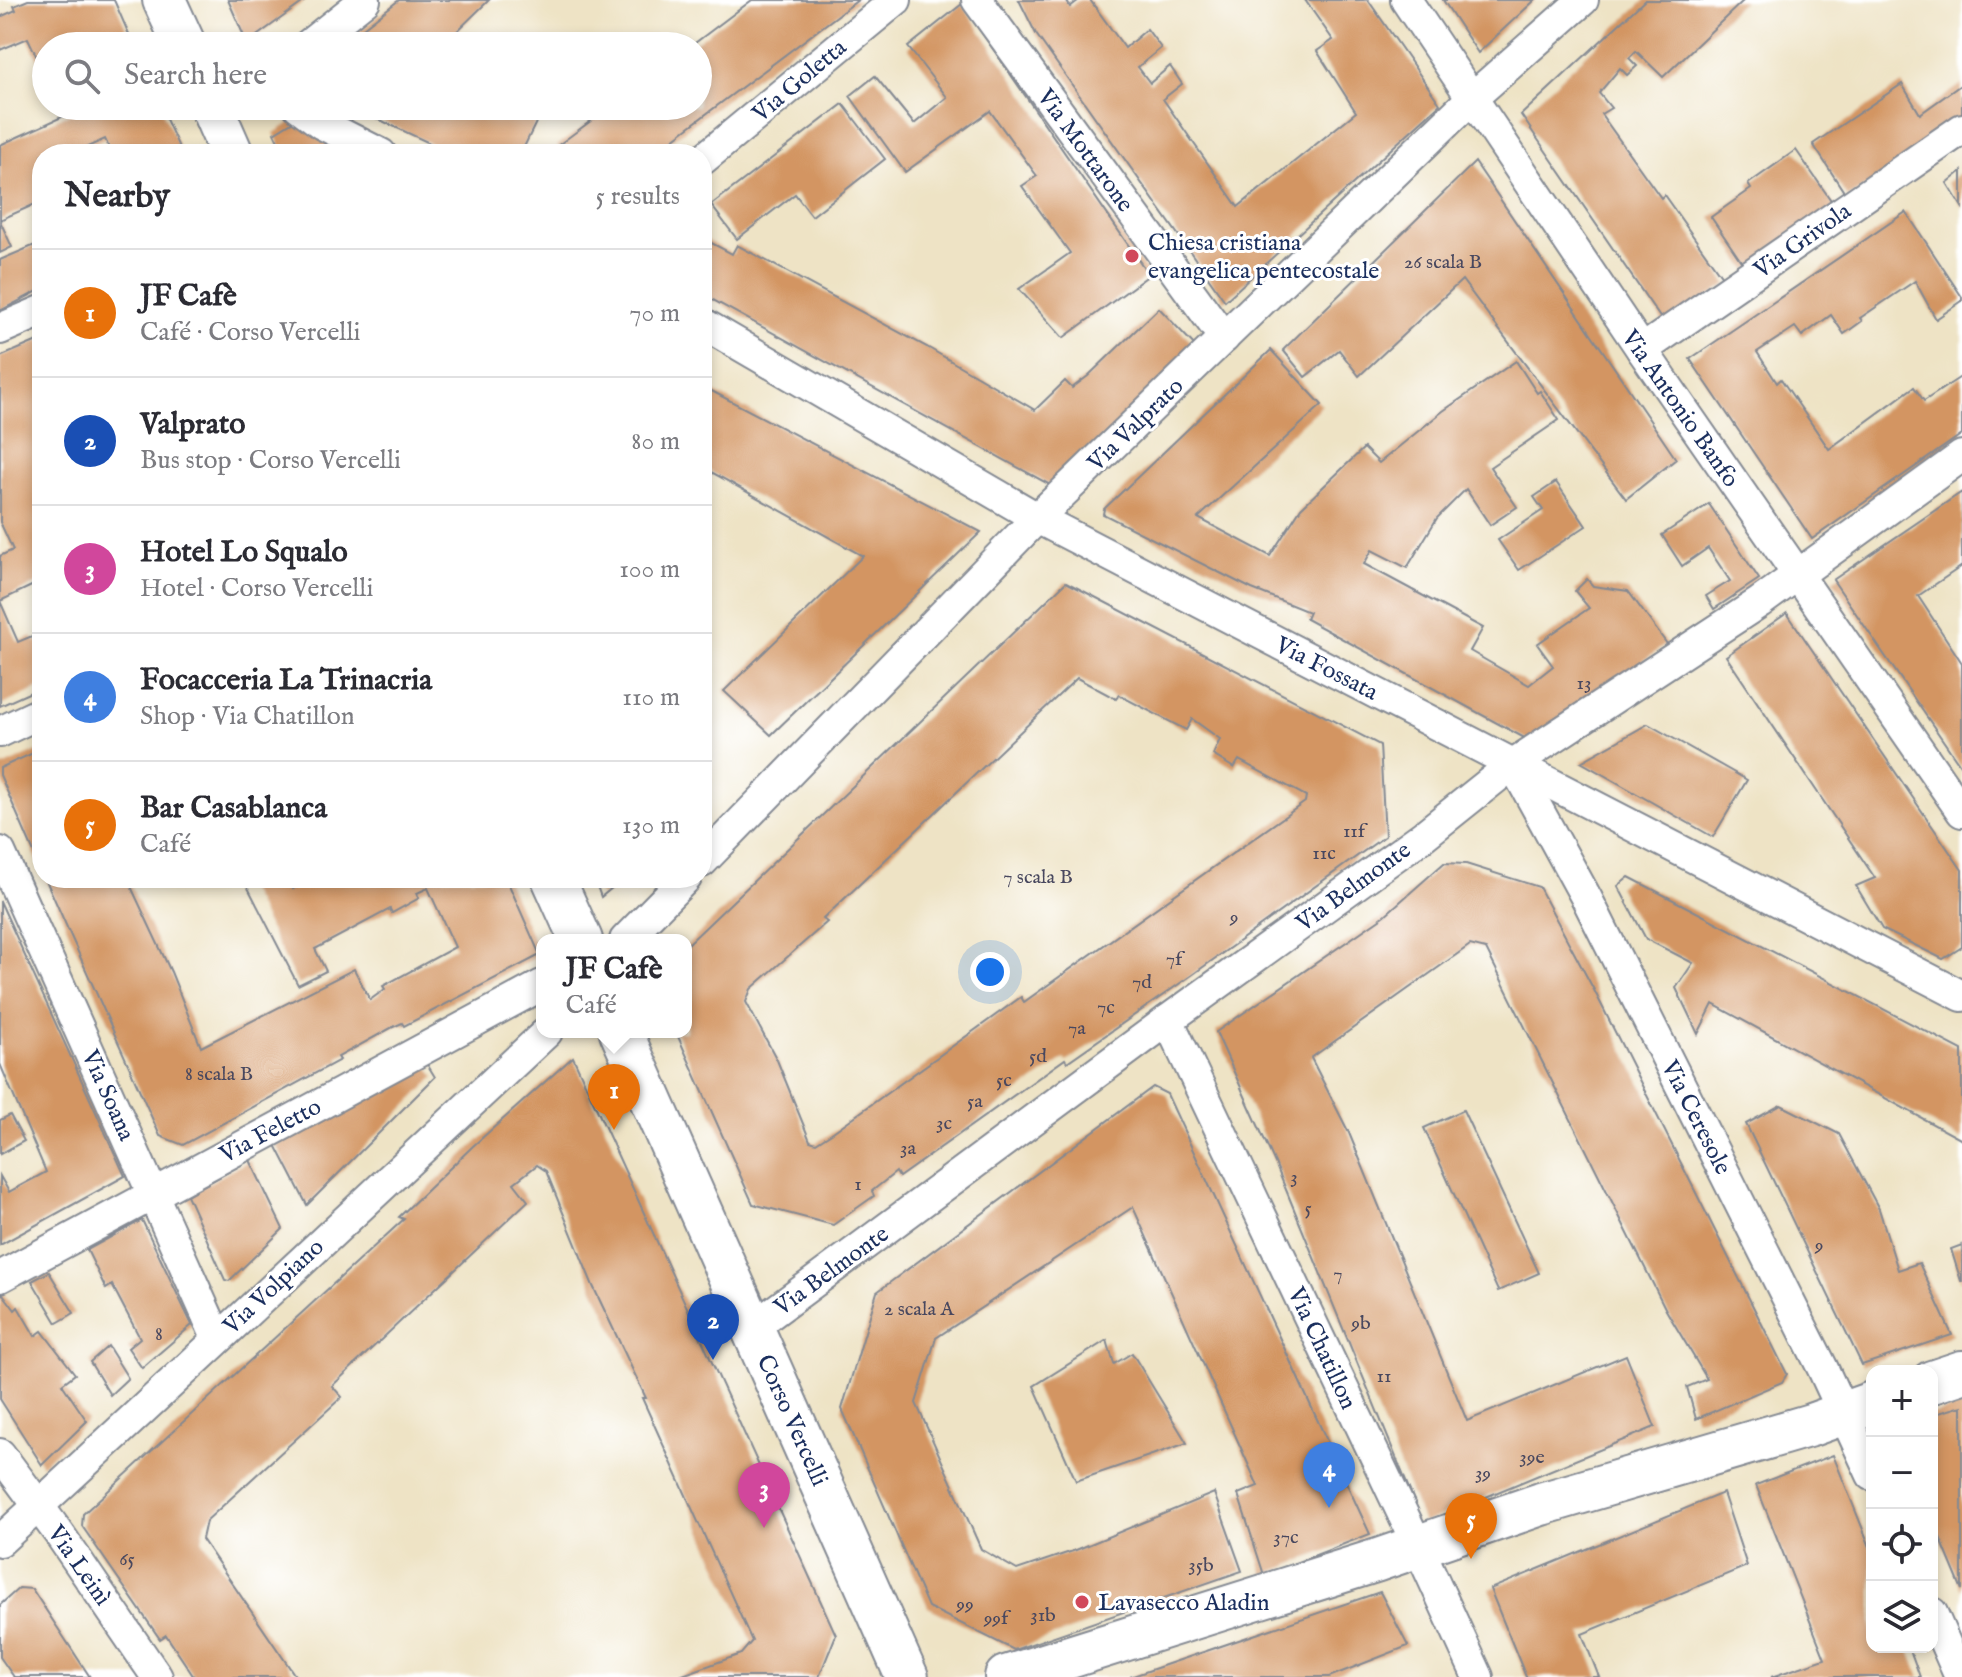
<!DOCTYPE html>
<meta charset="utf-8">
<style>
:root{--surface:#fff;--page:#f2f2f3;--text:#2b2b33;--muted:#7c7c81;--line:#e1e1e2;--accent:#0b8043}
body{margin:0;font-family:"IM FELL English",serif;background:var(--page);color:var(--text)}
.controls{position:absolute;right:24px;bottom:24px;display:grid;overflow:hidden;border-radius:16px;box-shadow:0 4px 12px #0003}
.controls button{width:72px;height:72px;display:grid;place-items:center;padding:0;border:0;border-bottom:2px solid var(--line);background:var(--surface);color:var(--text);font:40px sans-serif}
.you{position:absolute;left:990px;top:972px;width:28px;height:28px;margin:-20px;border:6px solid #fff;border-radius:50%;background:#1a73e8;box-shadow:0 0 0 12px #1a73e833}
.badge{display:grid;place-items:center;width:52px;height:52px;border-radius:50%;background:var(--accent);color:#fff;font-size:26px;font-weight:700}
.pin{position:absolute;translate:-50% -66px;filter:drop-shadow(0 2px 4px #0008)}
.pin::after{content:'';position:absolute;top:42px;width:28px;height:24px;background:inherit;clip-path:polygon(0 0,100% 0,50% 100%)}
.popup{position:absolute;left:536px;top:934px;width:156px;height:104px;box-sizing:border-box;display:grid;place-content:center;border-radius:16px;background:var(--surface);filter:drop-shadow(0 2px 6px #0005);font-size:26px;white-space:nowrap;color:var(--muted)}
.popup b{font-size:30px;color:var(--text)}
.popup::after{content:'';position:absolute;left:50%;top:100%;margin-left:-16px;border:16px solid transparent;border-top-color:var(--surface)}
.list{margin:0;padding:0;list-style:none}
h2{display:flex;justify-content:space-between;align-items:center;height:104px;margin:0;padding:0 32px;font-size:34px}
h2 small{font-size:26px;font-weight:400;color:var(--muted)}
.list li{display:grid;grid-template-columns:52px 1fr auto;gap:24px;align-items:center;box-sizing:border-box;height:128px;padding:0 32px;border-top:2px solid var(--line)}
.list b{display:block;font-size:30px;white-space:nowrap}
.list p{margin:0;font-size:26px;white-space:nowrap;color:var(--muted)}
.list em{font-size:26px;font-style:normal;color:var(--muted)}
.icon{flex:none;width:44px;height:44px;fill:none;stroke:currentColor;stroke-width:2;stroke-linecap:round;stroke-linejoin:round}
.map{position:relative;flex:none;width:1962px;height:1677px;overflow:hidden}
.search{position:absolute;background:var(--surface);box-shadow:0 4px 12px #0003;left:32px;top:32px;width:680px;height:88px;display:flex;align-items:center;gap:20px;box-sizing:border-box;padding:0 28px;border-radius:44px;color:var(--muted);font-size:30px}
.panel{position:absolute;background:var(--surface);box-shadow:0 4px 12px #0003;left:32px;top:144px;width:680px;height:744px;border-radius:32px}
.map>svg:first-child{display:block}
.building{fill:#d39562;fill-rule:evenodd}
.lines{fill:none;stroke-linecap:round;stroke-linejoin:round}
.street-casing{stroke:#848992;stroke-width:34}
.secondary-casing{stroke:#848992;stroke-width:46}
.street{stroke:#fff;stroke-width:30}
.secondary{stroke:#fff;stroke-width:42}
.poi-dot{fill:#d1495b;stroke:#fff;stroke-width:3}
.labels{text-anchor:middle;stroke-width:6;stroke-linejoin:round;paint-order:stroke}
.number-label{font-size:20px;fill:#49485f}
.street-label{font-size:24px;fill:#1b2f5e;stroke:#fff}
.poi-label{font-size:24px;fill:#1b2f5e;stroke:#fff;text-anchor:start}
</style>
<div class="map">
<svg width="1962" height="1677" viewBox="0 0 1962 1677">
<rect width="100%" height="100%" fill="#fff"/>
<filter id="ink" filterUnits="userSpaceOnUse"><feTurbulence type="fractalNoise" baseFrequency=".0125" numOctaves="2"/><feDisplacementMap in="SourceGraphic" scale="16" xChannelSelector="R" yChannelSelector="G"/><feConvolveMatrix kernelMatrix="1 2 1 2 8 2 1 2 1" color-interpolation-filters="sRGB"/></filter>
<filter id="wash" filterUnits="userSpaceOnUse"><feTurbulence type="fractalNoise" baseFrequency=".006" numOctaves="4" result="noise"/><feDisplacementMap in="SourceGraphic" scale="32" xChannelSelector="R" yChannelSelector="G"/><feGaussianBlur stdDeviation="1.8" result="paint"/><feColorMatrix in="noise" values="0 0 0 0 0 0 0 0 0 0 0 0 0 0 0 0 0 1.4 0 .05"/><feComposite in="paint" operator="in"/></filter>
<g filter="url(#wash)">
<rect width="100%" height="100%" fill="#eee3c5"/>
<g id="blocks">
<g class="building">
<path d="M28,0H114L134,46H46V66L42,68L28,38L0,50V17L16,10L14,6Z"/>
<path d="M228,0H306L247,43Z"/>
<path d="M399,0H489L442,46H340Z"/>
<path d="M752,0H858L653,154H565L557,146L611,106H698V46H691Z"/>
<path d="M1019,0H1066L1070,7L1079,0H1090L1125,48L1147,29L1161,48L1138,67L1150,83L1170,66L1182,84L1163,99L1238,207L1356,112L1317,51L1333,40L1305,0H1368L1440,104L1225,301L1036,34Z"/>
<path d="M1443,0H1535L1478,53Z"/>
<path d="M1645,0H1744L1663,77L1636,51L1629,58L1637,66L1627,75L1620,68L1599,93L1611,108L1601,114L1661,198L1664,195L1727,284L1666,326L1521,115Z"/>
<path d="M962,4L1149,275L1063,338L1019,289L1070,253L1022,186L1037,176L990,111L905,172L850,96L875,76L914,124L947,97L908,47Z"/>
<path d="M1902,84L1920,114L1962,84V122L1848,198L1813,144Z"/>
<path d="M843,104L885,159L812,216L795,194L737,239L711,205Z"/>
<path d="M86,106H160L182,154H112L105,139L72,154H42V201L0,220V145Z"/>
<path d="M350,106H425L447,115L452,106H496L515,115L519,106H544L523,149L533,154H453Z"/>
<path d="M295,120L350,154H284L274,133Z"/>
<path d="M1796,150L1837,209L1747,270L1711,217L1751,189L1748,184Z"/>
<path d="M1475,162L1676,459L1626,499L1462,280L1359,376L1339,350L1305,377L1283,350Z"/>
<path d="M1962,171V207L1947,183Z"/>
<path d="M1906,212L1962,297V301L1936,319L1915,281L1860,318L1862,321L1844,334L1831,315L1802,336L1795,327L1757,352L1777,383L1781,379L1829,449L1914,387L1924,401L1962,376V434L1812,539L1690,359Z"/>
<path d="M0,221L12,247L0,253Z"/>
<path d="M702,238L732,254L737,245L927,347L1035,410L1065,381L1072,388L1088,376L1159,308L1198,349L1052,486L702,294Z"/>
<path d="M42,242V289L0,311V260Z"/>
<path d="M42,339V581L0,601L18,642L32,636L35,642L42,639V687L0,706V556L13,550L0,522V357Z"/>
<path d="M1271,350L1322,405L1198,518L1270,556L1301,508L1364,448L1379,463L1443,411L1516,361L1537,393L1540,391L1559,420L1490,467L1517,507L1490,525L1466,489L1437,518L1407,568L1372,550L1364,564L1483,628L1470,651L1529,685L1553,666L1537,644L1589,608L1575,591L1587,579L1593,586L1628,591L1667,644L1530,741L1306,619L1309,612L1252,589L1103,514L1104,509Z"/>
<path d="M702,386L981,532L771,735L724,691L863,556L702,467Z"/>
<path d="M1556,482L1586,526L1519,570L1498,540L1543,510L1534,497Z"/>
<path d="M1962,492V566L1918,596L1962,663V768L1833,580Z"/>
<path d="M1709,504L1759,579L1714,609L1706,596L1730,581L1708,548L1682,566L1662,535Z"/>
<path d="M1066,582L1380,745L1385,836L1192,975L1067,1062L1065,1059L899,1177L896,1172L872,1191L874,1196L833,1225L753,1204L676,1032H686V946ZM1077,678L1116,699L1119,695L1186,730L1192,719L1220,739L1213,755L1234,768L1239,760L1306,796L1305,802L1024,1002L1021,997L833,1132L816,1143L810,1141L777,1060L746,1002L751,989L827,922L823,919Z"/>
<path d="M1787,613L1962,870V947L1943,959L1882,929L1856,886L1875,878L1726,656Z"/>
<path d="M1648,724L1747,780L1713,837L1581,762Z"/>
<path d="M42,749V871L0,775V768Z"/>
<path d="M1444,863L1466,864L1539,887L1594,990L1787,1374L1782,1382L1696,1419L1687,1387L1707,1379L1666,1310L1486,949L1470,945L1311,1058L1349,1133L1467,1421L1626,1355L1655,1427L1423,1523L1275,1163L1216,1032L1384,916Z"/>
<path d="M1629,877L1962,1050V1140L1713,1004L1698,1034L1676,988L1693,963L1646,939L1618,886Z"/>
<path d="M45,878H127L171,972L201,1047L354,969L370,1000L385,989L383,986L455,947L428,888L417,893L419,898L392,913L390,909L315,949L326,971L298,985L243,878H287L293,889L312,878H506L540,955L404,1026L402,1023L391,1028L338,1057L340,1060L183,1145L160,1136Z"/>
<path d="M594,878H624L601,897Z"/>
<path d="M0,901L125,1176L0,1245V1176L9,1192L46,1172L0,1064Z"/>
<path d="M573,1057L836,1635L819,1677H677L741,1654L752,1641L642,1398H646L593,1286L546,1171L537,1165L514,1183L528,1201L332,1386L342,1397L206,1521L202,1539L296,1677H194L166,1635L160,1639L82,1526L83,1514L404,1219L399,1217L473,1146Z"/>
<path d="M427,1064L435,1077L307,1205L276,1145Z"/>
<path d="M1153,1087L1167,1094L1370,1534L1264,1575L1238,1494L1258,1486L1133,1207L936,1338L916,1403L981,1549L1017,1570L1076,1550L1214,1493L1242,1571L1014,1650L928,1607L842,1409L877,1292Z"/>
<path d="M1781,1105L1839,1134L1879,1209L1898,1270L1919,1263L1952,1335L1862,1365L1746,1124Z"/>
<path d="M1463,1110L1539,1273L1498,1291L1424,1128Z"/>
<path d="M10,1115L24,1141L0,1154V1120Z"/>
<path d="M250,1160L283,1229L229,1281L225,1280L187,1195Z"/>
<path d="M142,1220L192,1325L142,1368L128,1348L140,1338L112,1285L106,1289L87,1250Z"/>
<path d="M1962,1245V1281H1961L1951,1249Z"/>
<path d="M49,1272L74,1313L57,1323L32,1281Z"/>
<path d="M3,1294L15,1310L18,1307L35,1336L42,1331L75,1374L62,1384L87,1421L42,1465L0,1399V1295Z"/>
<path d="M1107,1340L1114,1364L1132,1353L1187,1443L1076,1481L1034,1386Z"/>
<path d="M108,1346L128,1378L110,1395L90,1362Z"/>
<path d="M1962,1406V1590L1932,1518V1415Z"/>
<path d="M1833,1455L1872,1552V1647H1909L1920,1677H1771L1825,1659L1756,1485Z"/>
<path d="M1723,1493L1747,1566L1582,1634L1599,1677H1526L1490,1589Z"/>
<path d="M19,1588L32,1589L90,1677H14L0,1657V1605Z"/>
<path d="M1380,1592L1408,1646L1329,1677H1130Z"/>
</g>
</g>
</g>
<g filter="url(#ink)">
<use href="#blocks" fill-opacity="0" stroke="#848992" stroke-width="2"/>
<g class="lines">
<defs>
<g id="street">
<path d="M977,0L1224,338"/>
<path d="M1406,0L1642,350L1962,812"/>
<path d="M307,46L365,0"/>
<path d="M298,106L322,124L381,154"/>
<path d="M702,160L896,0"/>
<path d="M702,323L1037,518L1962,996"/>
<path d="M0,329L42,311"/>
<path d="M1642,350L1962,129"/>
<path d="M0,732L42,712"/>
<path d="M1513,764L1587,899L1822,1367L1872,1475"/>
<path d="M0,852L217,1338"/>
<path d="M702,862L1037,518L1472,98L1583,0"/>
<path d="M625,940L686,878"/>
<path d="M1168,1020L1418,1546L1478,1677"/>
<path d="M0,1277L542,985"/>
<path d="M752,1328L1168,1020L1423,836L1513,764L1760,602L1962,456"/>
<path d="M0,1454L60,1535L157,1677"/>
<path d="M0,1541C184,1373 365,1202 547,1032"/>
<path d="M1932,1613L1960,1677"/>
</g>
<g id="secondary">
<path d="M164,0L185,46"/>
<path d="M211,106L232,154"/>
<path d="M553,878L581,940"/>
<path d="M621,1032L907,1677"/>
<path d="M1932,1382L1962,1372"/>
<path d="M1006,1677L1378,1560L1541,1504L1811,1425L1872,1403"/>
</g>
</defs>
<use href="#street" class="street-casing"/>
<use href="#secondary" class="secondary-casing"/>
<use href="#street" class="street"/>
<use href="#secondary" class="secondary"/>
</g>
</g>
<g class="poi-dot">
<circle cx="1132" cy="256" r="8"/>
<circle cx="1082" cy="1602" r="8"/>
</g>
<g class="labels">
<g class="number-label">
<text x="1443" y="268">26 scala B</text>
<text x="1584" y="689">13</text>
<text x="1354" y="837">11f</text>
<text x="1324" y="859">11c</text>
<text x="1038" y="883">7 scala B</text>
<text x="1234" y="923">9</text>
<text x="1174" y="965">7f</text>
<text x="1142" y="988">7d</text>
<text x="1106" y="1013">7c</text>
<text x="1077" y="1034">7a</text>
<text x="1038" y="1062">5d</text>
<text x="219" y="1080">8 scala B</text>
<text x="1004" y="1086">5c</text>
<text x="975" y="1107">5a</text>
<text x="944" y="1129">3c</text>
<text x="908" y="1154">3a</text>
<text x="1294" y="1183">3</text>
<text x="858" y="1190">1</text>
<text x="1308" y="1214">5</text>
<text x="1819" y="1251">9</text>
<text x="1338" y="1280">7</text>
<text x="919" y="1315">2 scala A</text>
<text x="1361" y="1329">9b</text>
<text x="159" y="1340">8</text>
<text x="1384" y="1382">11</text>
<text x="1532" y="1463">39e</text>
<text x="1483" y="1479">39</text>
<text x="1286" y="1543">37c</text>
<text x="127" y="1565">65</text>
<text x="1201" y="1571">35b</text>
<text x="965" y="1610">99</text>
<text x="1043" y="1621">31b</text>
<text x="996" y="1624">99f</text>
</g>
<g class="street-label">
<text transform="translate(799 80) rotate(-40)" y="8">Via Goletta</text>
<text transform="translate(1086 150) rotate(54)" y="8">Via Mottarone</text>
<text transform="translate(1802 240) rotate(-35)" y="8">Via Grivola</text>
<text transform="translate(1681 408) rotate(55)" y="8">Via Antonio Banfo</text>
<text transform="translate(1135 424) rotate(-44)" y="8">Via Valprato</text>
<text transform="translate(1327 668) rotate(27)" y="8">Via Fossata</text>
<text transform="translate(1353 886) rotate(-36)" y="8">Via Belmonte</text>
<text transform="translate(109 1095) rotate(66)" y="8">Via Soana</text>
<text transform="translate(1697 1117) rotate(63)" y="8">Via Ceresole</text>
<text transform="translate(270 1130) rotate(-28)" y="8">Via Feletto</text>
<text transform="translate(831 1270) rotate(-36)" y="8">Via Belmonte</text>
<text transform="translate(273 1286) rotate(-43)" y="8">Via Volpiano</text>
<text transform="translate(1323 1348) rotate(65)" y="8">Via Chatillon</text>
<text transform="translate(793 1420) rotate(66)" y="8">Corso Vercelli</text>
<text transform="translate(80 1565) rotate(55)" y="8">Via Leinì</text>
</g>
<g class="poi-label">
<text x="1148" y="250">Chiesa cristiana<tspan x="1148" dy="28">evangelica pentecostale</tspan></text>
<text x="1098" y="1610">Lavasecco Aladin</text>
</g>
</g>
</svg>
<div class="controls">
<button>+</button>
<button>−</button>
<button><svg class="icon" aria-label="locate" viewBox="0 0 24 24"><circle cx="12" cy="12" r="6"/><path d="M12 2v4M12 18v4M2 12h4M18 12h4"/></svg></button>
<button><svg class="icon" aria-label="layers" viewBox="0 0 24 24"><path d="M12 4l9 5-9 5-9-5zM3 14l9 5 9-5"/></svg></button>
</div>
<div class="you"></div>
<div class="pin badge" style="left:614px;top:1130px;background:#e8710a">1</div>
<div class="popup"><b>JF Cafè</b>Café</div>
<div class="pin badge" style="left:713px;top:1360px;background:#1a4fb4">2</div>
<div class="pin badge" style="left:764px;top:1528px;background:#d1479c">3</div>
<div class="pin badge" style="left:1329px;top:1508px;background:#3f7fe0">4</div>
<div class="pin badge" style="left:1471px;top:1559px;background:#e8710a">5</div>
<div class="search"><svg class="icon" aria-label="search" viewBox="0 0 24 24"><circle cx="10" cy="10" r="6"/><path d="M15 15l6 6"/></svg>Search here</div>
<section class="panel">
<h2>Nearby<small>5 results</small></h2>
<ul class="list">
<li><span class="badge" style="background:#e8710a">1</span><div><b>JF Cafè</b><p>Café · Corso Vercelli</p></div><em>70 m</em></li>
<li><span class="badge" style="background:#1a4fb4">2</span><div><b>Valprato</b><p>Bus stop · Corso Vercelli</p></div><em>80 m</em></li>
<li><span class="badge" style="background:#d1479c">3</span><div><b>Hotel Lo Squalo</b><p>Hotel · Corso Vercelli</p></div><em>100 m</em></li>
<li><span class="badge" style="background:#3f7fe0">4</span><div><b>Focacceria La Trinacria</b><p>Shop · Via Chatillon</p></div><em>110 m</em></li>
<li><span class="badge" style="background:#e8710a">5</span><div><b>Bar Casablanca</b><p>Café</p></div><em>130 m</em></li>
</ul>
</section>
</div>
